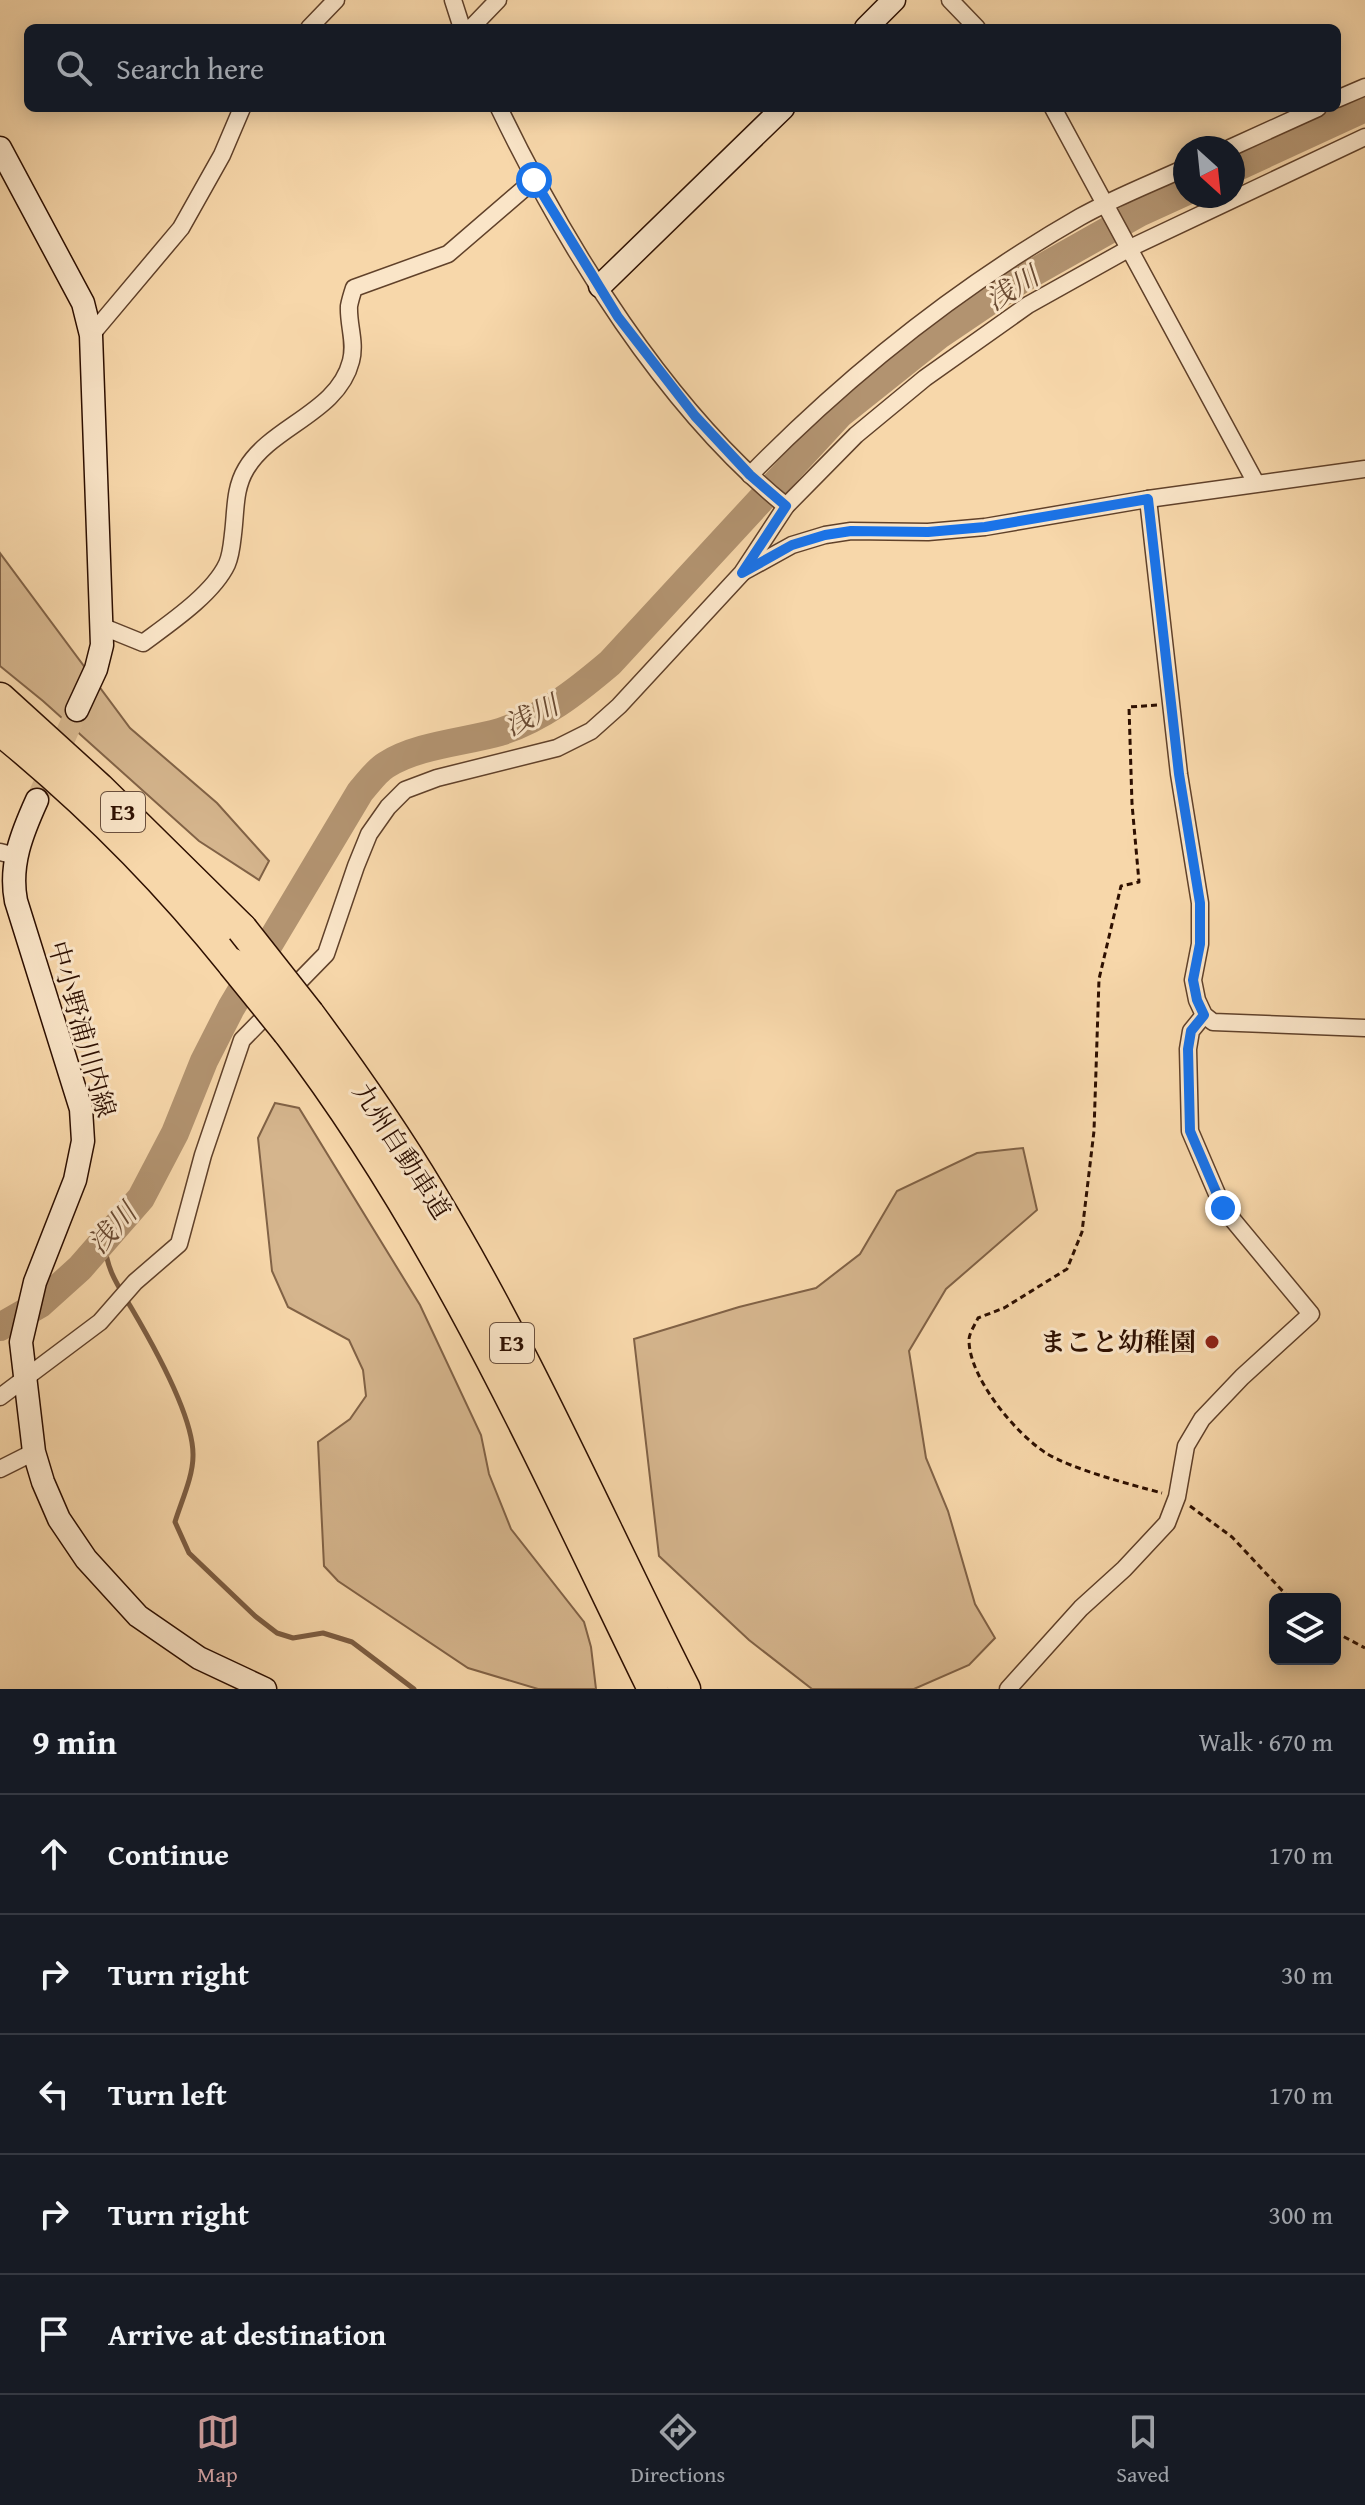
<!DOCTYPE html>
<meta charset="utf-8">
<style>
:root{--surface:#171b24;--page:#20242c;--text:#f1f3f6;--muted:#9ea1a6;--line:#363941;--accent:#c59692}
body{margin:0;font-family:"Gentium Book Plus","Noto Serif JP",serif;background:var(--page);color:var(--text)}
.controls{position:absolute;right:24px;bottom:24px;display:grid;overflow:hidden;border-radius:12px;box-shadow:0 4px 20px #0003}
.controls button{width:72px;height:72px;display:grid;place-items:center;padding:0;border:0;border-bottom:2px solid var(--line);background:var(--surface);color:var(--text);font:40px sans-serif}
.compass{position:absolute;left:1173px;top:136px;width:72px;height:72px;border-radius:50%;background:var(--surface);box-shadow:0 4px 20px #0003;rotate:153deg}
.stop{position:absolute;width:24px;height:24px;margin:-18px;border:6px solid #1a73e8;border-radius:50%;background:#fff}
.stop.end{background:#1a73e8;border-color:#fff;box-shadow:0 2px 8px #0008}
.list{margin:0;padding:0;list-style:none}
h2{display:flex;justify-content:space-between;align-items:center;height:104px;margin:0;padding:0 32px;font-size:34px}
h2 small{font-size:26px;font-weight:400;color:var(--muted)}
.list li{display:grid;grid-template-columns:52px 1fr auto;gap:24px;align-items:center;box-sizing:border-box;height:120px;padding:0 32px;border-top:2px solid var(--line)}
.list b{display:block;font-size:30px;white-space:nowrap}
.list em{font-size:26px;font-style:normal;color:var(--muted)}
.icon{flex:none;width:44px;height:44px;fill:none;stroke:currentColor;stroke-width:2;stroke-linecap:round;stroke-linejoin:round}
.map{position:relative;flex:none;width:1365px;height:1689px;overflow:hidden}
.search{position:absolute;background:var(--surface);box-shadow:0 4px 20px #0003;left:24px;right:24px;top:24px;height:88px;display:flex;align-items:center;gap:20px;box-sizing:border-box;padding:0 28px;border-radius:12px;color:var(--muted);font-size:30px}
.sheet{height:704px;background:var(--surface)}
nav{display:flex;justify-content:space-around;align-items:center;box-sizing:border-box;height:112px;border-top:2px solid var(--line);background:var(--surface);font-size:22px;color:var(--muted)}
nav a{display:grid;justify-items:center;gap:4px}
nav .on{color:var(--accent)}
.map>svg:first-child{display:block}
.green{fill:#d5b58d;stroke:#816246;stroke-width:2}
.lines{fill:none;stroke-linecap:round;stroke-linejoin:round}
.stream{stroke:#7d5e43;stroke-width:5}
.river{stroke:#b29370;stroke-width:28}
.secondary-tunnel{stroke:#d9b990;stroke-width:22;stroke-dasharray:22 11;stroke-linecap:butt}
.street-casing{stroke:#60412a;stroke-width:19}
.secondary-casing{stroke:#2d0f00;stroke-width:25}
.highway-casing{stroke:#2d0f00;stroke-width:33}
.path{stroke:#2d0f00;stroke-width:3;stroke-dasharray:6 4;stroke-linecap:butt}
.street{stroke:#fae5c8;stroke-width:16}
.secondary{stroke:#fae5c8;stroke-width:22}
.highway{stroke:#f7d7aa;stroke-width:30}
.highway-bridge-casing{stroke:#2d0f00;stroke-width:33;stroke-linecap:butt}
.highway-bridge{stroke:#f7d7aa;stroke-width:30}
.route{stroke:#1a73e8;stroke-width:10}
.poi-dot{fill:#8f2418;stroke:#fae5c8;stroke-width:3}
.labels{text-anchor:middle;stroke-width:6;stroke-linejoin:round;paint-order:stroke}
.shield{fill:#fae5c8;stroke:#6a4f3c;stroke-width:2}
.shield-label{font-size:24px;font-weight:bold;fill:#2d0f00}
.street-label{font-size:26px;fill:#2d0f00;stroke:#fae5c8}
.poi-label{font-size:26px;font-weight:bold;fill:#2d0f00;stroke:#fae5c8;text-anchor:end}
.water-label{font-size:28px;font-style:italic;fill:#694a32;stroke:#fae5c8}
</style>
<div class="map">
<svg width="1365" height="1689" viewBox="0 0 1365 1689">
<rect width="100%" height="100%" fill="#f7d7aa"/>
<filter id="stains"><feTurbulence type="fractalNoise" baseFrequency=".0025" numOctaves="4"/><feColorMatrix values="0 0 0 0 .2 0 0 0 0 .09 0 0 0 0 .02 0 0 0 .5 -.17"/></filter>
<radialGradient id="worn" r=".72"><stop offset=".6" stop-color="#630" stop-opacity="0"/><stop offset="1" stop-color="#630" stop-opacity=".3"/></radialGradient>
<g class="green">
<path d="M0,553L130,728L217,803L269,861L259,880L199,841L43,701L0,666Z"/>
<path d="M275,1103L299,1108L420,1305L481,1435L489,1474L511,1529L584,1622L591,1647L596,1689H538L468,1668L338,1581L324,1566L318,1442L350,1419L366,1396L363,1370L349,1340L288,1307L272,1271L258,1138Z"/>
<path d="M1023,1148L1037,1210L946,1289L909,1351L926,1458L948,1511L975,1604L995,1638L969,1665L914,1689H812L749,1640L659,1556L634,1339L739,1307L816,1288L860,1254L897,1191L977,1153Z"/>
</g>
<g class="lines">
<path class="stream" d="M104,1241C107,1271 117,1284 132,1309C152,1343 194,1418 193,1456C193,1477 181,1502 175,1522L189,1553L255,1616L277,1633L293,1638L323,1633L352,1642L414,1689"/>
<g class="river">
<path d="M1233,169L1365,108"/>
<path d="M0,1327L40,1304L80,1268L141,1198L175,1133L204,1061L231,1008L360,792C368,783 376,771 386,765C417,745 465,742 500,732C543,718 577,691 610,663L840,414L938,336L1022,279L1139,213L1185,192"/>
</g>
<path class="secondary-tunnel" d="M37,800L77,710"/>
<defs>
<g id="street">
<path d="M453,0L462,28"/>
<path d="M950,0L977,28"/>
<path d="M309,28L336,0"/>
<path d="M471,28L498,0"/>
<path d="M1337,99L1365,87"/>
<path d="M499,108C566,247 666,409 786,506"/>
<path d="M1053,108L1256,483"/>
<path d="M1230,148L1318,108"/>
<path d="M91,335L181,228L222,155L242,108"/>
<path d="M750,475C848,375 958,287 1080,217C1114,198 1150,184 1185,168"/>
<path d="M1148,499L1179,774L1200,903V944L1193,980L1197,1000L1204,1015L1213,1022L1365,1028"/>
<path d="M743,572L792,545L825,535L851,531L928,532L985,527L1148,499L1365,469"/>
<path d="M101,626L143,643C170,623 213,594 227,564C231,555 232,543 233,534C236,511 234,489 246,469C271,426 338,413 351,361C356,342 348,325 349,306C350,301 352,294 354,288L448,254L534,180"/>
<path d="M0,852L16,856"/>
<path d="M0,1397L100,1322L135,1282L179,1244L203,1155L242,1040L326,954L356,866L369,834L388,807L405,790L437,778L557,748L591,731L619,706L742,573L786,506L856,435L925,378L1028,305L1130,248L1365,137"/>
<path d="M0,1469L34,1452"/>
<path d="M1008,1689L1081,1608L1124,1569L1167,1523L1177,1497L1186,1446L1202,1419L1242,1377L1311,1314L1223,1208L1190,1131L1188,1049L1191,1031L1204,1015"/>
</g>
<g id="secondary">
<path d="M866,28L894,0"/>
<path d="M0,148L83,303L91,335L102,645L96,669L77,710"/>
<path d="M600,286L783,108"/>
<path d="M37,800C22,833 9,865 16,901L81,1109L83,1141L75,1180L35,1282L21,1342L34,1452L43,1482L59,1519L86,1559L138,1616L199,1658L265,1689"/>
</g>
<g id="highway">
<path d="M0,698L99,788L242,929"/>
<path d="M0,730C85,799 165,879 233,964"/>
<path d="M309,1014C352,1072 394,1132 431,1194C527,1352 601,1524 685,1689"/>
<path d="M288,1032C441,1232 543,1464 653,1689"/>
</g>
</defs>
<use href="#street" class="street-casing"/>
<use href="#secondary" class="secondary-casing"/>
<use href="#highway" class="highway-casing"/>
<g class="path">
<path d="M1157,705L1129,707L1132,804L1139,882L1121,886L1099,979L1094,1131L1082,1232L1067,1269L1004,1308L978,1318C975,1325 969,1333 969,1340C969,1378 1016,1434 1046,1453C1071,1469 1132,1485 1162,1493"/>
<path d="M1190,1506L1232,1537L1290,1599"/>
<path d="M1335,1632L1365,1648"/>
</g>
<use href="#street" class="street"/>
<use href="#secondary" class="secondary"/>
<use href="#highway" class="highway"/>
<defs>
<g id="highway-bridge">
<path d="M242,929L309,1014"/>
<path d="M233,964L288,1032"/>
</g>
</defs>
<use href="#highway-bridge" class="highway-bridge-casing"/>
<use href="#highway-bridge" class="highway-bridge"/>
</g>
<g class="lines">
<path class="route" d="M534,180L618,317L695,416L750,475L786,506L742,573L792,545L825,535L851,531L928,532L985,527L1148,499L1179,774L1200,903V944L1193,980L1197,1000L1204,1015L1191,1031L1188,1049L1190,1131L1223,1208"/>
</g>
<circle class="poi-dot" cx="1212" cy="1342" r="8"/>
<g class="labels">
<g class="shield">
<rect x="101" y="792" width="44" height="40" rx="6"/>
<rect x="490" y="1323" width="44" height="40" rx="6"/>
</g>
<g class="shield-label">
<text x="123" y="820">E3</text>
<text x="512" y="1351">E3</text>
</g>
<g class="street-label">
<text transform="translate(82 1029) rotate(74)" y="9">中小野浦川内線</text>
<text transform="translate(402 1151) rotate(57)" y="9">九州自動車道</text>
</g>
<g class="poi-label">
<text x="1196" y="1351">まこと幼稚園</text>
</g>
<g class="water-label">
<text transform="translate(1012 288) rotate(-32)" y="10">浅川</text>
<text transform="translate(531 715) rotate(-26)" y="10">浅川</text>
<text transform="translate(112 1228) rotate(-47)" y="10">浅川</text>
</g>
</g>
<rect width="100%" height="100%" filter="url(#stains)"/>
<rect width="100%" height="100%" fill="url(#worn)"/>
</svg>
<div class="controls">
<button><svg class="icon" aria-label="layers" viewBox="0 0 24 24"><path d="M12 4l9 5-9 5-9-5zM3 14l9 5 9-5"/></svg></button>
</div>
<svg class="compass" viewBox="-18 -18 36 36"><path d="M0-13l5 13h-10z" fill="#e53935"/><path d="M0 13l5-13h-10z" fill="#9ea1a6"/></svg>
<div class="stop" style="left:534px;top:180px"></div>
<div class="stop end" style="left:1223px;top:1208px"></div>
<div class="search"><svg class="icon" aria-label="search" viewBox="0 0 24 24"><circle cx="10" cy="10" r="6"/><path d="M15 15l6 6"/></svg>Search here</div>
</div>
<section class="sheet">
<h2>9 min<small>Walk · 670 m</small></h2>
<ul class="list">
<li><svg class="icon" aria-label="ahead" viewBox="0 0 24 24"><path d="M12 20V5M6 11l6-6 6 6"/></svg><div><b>Continue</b></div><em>170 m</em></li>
<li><svg class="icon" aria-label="right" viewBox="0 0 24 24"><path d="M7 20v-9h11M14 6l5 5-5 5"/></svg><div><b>Turn right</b></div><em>30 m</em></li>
<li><svg class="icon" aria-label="left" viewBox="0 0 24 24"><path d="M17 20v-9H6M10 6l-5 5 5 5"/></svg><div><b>Turn left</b></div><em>170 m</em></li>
<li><svg class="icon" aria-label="right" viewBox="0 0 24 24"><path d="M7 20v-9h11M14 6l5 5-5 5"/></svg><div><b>Turn right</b></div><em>300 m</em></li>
<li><svg class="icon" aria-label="arrive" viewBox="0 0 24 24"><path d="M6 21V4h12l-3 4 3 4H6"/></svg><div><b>Arrive at destination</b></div></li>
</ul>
</section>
<nav>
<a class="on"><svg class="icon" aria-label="map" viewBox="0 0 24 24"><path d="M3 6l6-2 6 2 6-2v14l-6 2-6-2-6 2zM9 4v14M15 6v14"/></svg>Map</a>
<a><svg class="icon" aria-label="directions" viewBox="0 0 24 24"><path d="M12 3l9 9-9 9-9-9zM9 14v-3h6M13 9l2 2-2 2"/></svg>Directions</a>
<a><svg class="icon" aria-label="saved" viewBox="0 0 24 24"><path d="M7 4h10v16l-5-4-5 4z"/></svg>Saved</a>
</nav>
